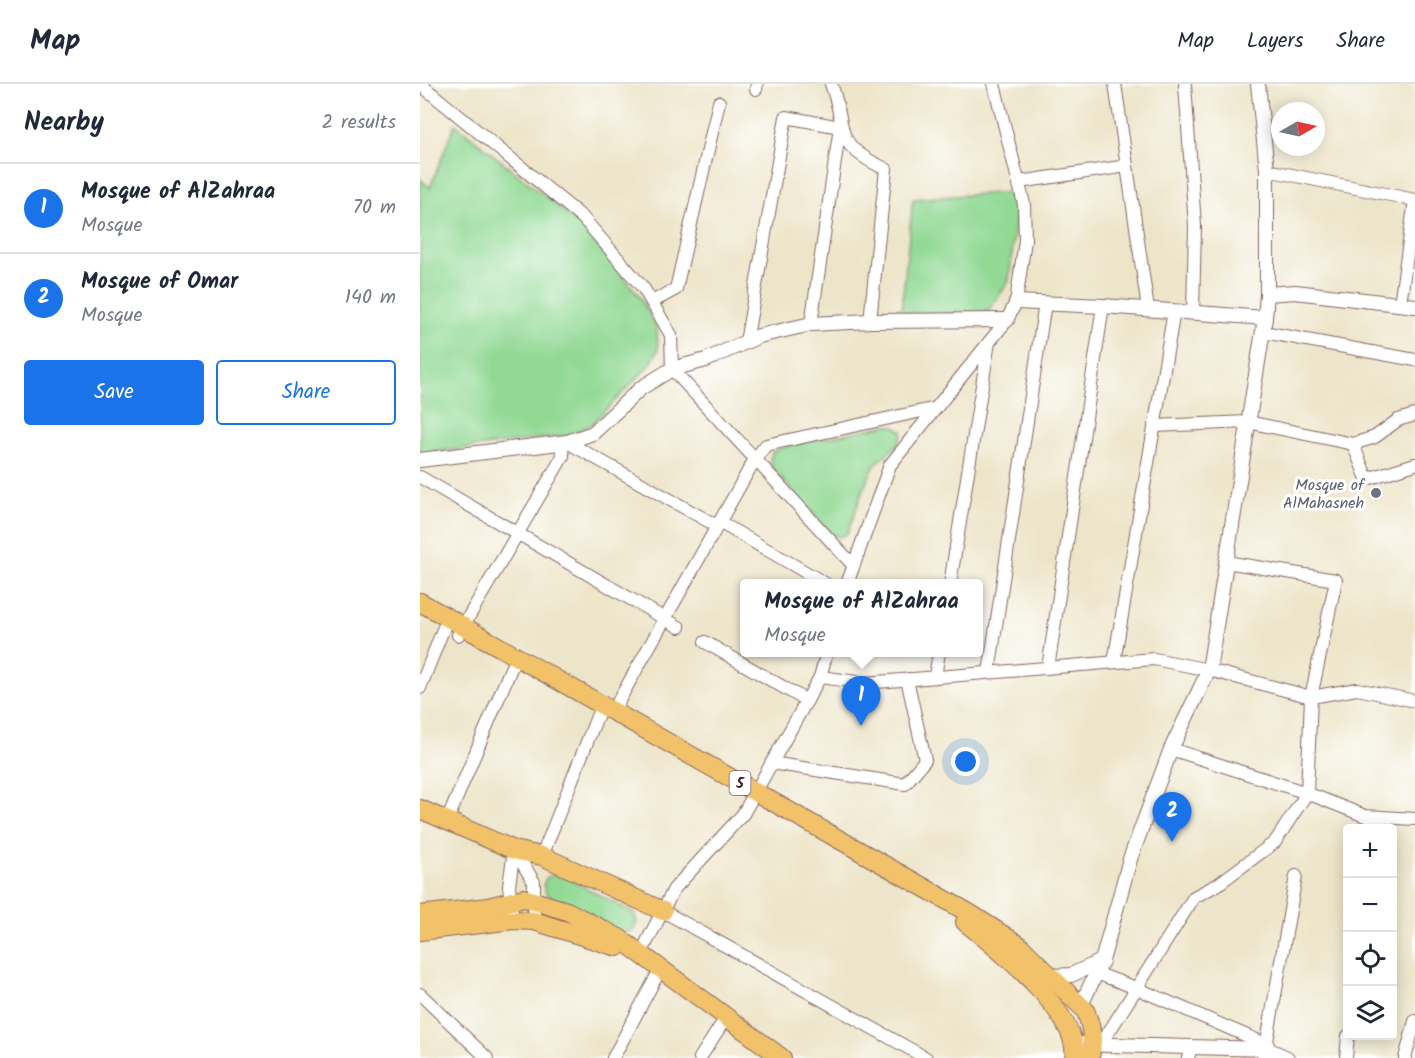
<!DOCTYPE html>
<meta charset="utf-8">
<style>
:root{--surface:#fff;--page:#f6f6f7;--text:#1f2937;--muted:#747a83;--line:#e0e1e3;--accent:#1a73e8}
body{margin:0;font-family:Kalam,sans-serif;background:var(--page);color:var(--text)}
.controls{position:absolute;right:18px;bottom:18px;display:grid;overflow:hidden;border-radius:6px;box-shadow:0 3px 15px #0003}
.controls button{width:54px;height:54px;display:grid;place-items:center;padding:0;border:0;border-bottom:2px solid var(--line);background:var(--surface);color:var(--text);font:30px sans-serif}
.compass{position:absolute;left:851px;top:18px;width:54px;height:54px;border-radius:50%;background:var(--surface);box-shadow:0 3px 15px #0003;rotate:81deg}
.you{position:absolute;left:546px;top:678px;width:21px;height:21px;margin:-15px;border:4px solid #fff;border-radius:50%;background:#1a73e8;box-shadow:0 0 0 9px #1a73e833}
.badge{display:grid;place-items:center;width:39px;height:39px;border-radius:50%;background:var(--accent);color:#fff;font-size:20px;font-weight:700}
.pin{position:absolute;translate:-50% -50px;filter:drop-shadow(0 2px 3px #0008)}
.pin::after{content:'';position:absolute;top:32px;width:21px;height:18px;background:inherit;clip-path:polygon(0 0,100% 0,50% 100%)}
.popup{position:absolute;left:320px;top:495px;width:243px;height:78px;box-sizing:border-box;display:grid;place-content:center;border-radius:6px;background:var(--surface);filter:drop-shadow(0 2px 4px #0005);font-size:20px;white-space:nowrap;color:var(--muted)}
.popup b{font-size:22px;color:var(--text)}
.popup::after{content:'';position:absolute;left:50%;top:100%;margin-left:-12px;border:12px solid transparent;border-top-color:var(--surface)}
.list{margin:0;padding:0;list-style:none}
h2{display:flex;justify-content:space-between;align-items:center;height:78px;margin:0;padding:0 24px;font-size:26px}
h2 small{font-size:20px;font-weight:400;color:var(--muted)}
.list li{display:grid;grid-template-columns:39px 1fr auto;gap:18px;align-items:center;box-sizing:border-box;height:90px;padding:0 24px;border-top:2px solid var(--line)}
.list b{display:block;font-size:22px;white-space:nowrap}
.list p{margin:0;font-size:20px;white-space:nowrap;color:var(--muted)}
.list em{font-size:20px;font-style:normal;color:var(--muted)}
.actions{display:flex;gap:12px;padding:18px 24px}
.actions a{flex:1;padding:14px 0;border:2px solid var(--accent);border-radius:6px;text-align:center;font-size:21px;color:var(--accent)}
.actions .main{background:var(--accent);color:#fff}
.icon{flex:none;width:33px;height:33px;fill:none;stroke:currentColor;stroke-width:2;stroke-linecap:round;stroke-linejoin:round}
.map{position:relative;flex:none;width:995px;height:974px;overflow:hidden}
header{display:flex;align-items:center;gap:36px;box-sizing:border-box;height:84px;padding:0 30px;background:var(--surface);border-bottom:2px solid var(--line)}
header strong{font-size:28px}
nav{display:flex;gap:33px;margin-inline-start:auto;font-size:21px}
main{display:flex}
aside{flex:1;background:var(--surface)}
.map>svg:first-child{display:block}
.green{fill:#92d994;stroke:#6e7c60;stroke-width:1.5}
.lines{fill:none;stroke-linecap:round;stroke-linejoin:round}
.minor-casing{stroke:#836462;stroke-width:14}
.tertiary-casing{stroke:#836462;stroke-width:16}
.primary-casing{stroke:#836462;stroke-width:20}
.minor{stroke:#fff;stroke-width:12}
.tertiary{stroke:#fff;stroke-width:14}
.primary{stroke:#f2c26a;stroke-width:18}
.worship-dot{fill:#6b7280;stroke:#fff;stroke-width:2}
.labels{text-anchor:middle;stroke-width:6;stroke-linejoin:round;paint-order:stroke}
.shield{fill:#fff;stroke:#80626b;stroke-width:1.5}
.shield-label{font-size:15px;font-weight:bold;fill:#4a1f2b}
.worship-label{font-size:16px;fill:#5b616d;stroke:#fff;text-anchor:end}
</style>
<header>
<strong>Map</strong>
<nav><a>Map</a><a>Layers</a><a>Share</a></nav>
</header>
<main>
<aside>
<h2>Nearby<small>2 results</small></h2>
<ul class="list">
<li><span class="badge">1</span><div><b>Mosque of AlZahraa</b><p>Mosque</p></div><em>70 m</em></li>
<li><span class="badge">2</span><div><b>Mosque of Omar</b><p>Mosque</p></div><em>140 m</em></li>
</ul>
<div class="actions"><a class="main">Save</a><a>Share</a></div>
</aside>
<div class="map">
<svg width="995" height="974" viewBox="0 0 995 974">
<rect width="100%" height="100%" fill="#fff"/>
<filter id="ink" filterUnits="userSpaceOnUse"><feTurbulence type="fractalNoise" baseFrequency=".0167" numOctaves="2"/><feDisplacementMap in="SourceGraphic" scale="12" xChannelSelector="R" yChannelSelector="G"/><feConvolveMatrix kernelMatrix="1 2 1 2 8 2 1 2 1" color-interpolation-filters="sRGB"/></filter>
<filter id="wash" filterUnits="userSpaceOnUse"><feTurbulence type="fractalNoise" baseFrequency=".008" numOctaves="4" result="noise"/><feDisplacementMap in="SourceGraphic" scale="24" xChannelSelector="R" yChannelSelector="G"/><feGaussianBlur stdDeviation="1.35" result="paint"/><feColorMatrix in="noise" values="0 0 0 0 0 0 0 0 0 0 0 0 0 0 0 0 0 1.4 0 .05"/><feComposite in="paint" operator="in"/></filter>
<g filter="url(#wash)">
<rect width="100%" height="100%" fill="#ede5c9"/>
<g class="green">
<path d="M35,40L161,141L219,212L237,244L238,266L230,281L173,339L150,351L0,370V95L10,104Z"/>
<path d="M592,108L597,122L589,197L568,228L481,229L493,115Z"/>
<path d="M467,341L474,342L482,347C482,364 462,370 454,383C443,401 435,430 427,450L419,453L412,451L352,384L350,375L353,367L376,360Z"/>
<path d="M135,790L147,794L214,829L217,838L213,847L204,849L135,816L126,809L123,801L127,793Z"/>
</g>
</g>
<g filter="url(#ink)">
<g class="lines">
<defs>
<g id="minor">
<path d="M0,0L163,134L224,205L251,251L252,285L433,481"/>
<path d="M411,0C429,48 410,59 466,85L450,237"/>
<path d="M695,0L728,225"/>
<path d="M765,1L775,142L773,228"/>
<path d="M336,5L337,0"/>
<path d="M847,86L995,116L980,220"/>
<path d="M599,98L707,82"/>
<path d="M232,218L256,205L299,18"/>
<path d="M843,248L995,276"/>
<path d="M326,258L366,33L420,43L391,240"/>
<path d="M734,342L828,338L933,360L947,395L995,380"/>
<path d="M147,358L297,442L301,439L406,500"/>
<path d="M933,360L955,353L978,336L995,331"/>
<path d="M0,393L259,543"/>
<path d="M427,500L470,381L587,236L596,218L605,156L604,120L574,0"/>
<path d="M530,500L569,258"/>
<path d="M38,551L143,372L141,359"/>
<path d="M285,558L387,617"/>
<path d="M694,578L754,227"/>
<path d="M628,584L683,222"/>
<path d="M569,588L625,219"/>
<path d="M400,593L445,599L734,575L789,586L891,613L937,605L995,617"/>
<path d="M515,593L519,568"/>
<path d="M0,604L24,543"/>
<path d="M193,627L335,375L346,361L516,324"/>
<path d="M751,665L887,709L945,732L995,735"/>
<path d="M351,679L485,700L505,676L487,595"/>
<path d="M27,737L92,582"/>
<path d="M122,772L178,630"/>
<path d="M92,825L89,802L94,766L114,798V837"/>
<path d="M243,827L506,974"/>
<path d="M220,871L254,805L323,730L400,593L407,568"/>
<path d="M676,889L716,904L848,961"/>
<path d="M0,910L67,974"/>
<path d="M673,961L684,954L692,943L774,813L797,801L855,758L887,709L891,613L916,496L806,478"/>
<path d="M193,974L241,884"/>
<path d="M280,974L307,932"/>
<path d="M768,974L771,964"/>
<path d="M844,974L876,792"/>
<path d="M926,974L928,952"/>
<path d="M985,974L995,937"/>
</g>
<g id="tertiary">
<path d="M847,210L875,208L995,222"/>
<path d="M596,218L683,222L845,234"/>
<path d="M0,376L147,358L173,349L221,304L252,285L286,276L339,252L391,240L450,237L587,236"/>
<path d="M626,897L633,892L651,891L682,877"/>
<path d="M661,921L682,877L710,775L751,665L789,586L845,234L847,210V86L838,0"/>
<path d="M655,960L847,965L867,974"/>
</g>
<g id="primary">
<path d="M0,518L549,829L599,861L665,926C672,943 674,956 670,974"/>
<path d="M0,725L94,766L122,772L243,827"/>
<path d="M0,831L68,823L104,814L147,827L199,854L362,974"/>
<path d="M545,838C576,863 661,930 654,974"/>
<path d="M0,847L94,836L114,837L197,863"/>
</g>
</defs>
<use href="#minor" class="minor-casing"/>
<use href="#tertiary" class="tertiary-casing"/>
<use href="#primary" class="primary-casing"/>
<use href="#minor" class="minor"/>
<use href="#tertiary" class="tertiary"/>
<use href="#primary" class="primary"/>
</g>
</g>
<circle class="worship-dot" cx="956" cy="409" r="6"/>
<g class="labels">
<rect class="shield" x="309.5" y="687" width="21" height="24" rx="4.5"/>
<g class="shield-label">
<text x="320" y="704">5</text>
</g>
<g class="worship-label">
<text x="944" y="406">Mosque of<tspan x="944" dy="18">AlMahasneh</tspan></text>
</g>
</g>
</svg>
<div class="controls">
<button>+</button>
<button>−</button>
<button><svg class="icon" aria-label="locate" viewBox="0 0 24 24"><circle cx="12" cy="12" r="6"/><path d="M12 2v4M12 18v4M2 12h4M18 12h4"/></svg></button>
<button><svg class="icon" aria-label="layers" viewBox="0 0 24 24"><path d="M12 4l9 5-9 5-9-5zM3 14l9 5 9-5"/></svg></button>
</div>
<svg class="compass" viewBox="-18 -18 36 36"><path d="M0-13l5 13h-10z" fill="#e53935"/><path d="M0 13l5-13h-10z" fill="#747a83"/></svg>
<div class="you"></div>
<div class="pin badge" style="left:441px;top:642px">1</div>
<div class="popup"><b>Mosque of AlZahraa</b>Mosque</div>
<div class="pin badge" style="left:752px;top:758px">2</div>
</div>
</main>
